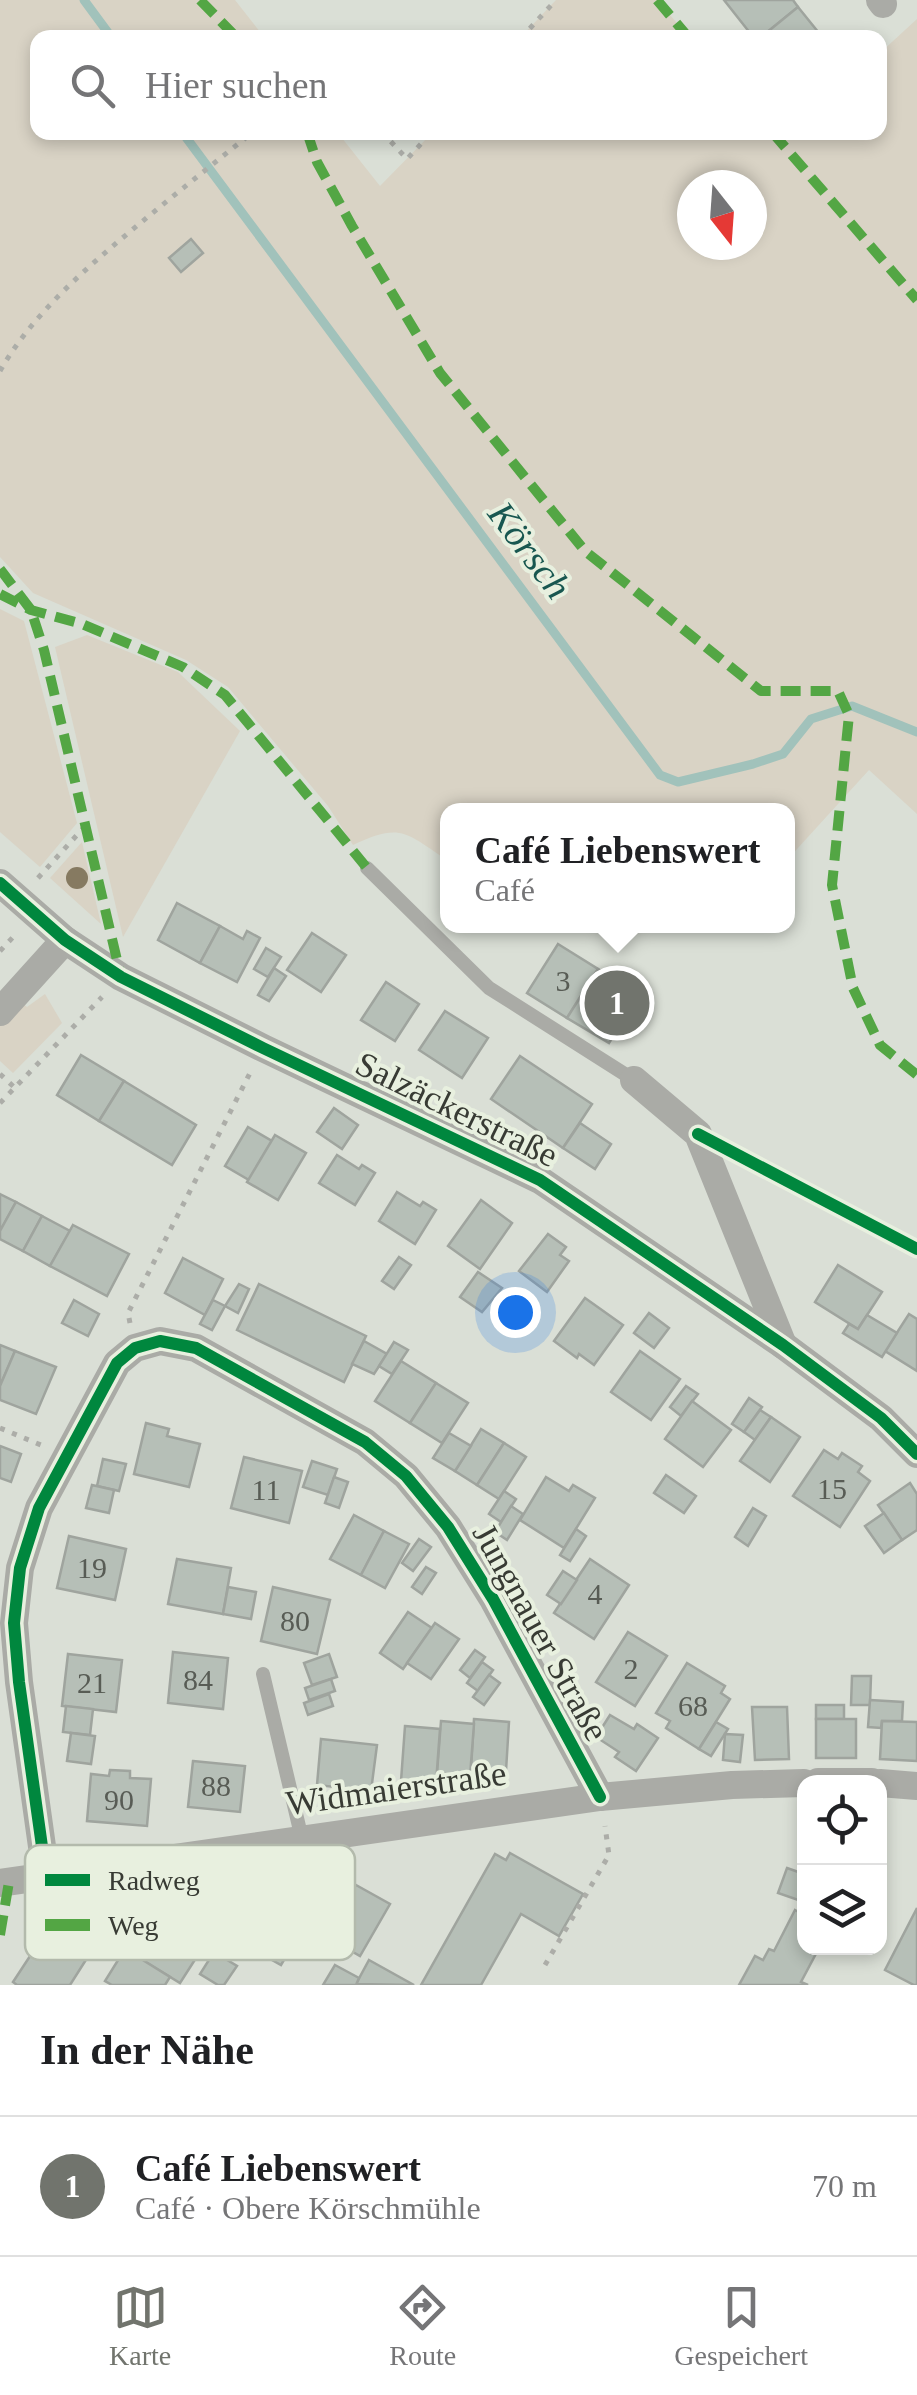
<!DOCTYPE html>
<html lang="de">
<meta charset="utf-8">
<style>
:root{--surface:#fff;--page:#f2f2f2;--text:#202124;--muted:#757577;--line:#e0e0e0;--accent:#71746d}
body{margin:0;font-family:"Times New Roman",serif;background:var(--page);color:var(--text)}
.controls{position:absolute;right:30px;bottom:30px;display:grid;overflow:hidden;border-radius:20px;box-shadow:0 5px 15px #0003}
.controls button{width:90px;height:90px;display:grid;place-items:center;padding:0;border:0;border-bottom:2px solid var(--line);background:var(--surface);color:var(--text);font:50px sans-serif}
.compass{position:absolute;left:677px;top:170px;width:90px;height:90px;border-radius:50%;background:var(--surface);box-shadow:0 5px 15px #0003;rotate:163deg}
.you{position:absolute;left:515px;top:1312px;width:35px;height:35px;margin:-25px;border:8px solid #fff;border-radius:50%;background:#1a73e8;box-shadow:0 0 0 15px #1a73e833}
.badge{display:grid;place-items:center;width:65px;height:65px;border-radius:50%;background:var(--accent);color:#fff;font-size:32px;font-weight:700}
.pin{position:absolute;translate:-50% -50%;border:5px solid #fff;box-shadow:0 2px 10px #0006}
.popup{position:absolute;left:440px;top:803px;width:355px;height:130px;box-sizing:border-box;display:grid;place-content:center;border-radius:20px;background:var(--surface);filter:drop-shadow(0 2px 8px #0005);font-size:32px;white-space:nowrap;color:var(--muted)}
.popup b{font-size:38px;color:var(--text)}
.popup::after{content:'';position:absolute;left:50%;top:100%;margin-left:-20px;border:20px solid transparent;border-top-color:var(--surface)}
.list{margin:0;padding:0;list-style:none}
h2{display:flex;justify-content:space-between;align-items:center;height:130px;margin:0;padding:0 40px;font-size:42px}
h2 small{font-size:32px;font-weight:400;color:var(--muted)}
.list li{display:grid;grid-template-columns:65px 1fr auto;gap:30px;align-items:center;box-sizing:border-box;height:140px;padding:0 40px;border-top:2px solid var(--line)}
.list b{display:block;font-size:38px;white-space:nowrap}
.list p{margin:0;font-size:32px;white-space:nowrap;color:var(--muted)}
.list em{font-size:32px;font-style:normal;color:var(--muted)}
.icon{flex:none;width:55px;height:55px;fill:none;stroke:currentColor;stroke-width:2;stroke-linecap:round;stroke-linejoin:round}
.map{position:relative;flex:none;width:917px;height:1985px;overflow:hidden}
.search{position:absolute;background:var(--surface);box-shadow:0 5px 15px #0003;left:30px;right:30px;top:30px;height:110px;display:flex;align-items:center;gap:25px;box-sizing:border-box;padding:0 35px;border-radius:20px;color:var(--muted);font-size:38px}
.sheet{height:270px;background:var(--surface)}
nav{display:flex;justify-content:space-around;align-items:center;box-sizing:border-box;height:140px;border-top:2px solid var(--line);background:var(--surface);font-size:28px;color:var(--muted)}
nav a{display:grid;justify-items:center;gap:5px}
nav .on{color:var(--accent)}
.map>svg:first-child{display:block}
.green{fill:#d9d3c5;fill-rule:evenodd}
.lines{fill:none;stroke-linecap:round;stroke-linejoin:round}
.stream{stroke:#a1c2bb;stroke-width:9}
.building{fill:#b6bfb7;stroke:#9fa49e;stroke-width:2.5}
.path{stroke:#acada8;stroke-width:5;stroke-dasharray:5 8;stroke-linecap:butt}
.lane{stroke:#aaaba6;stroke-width:14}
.street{stroke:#aaaba6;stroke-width:28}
.quiet{stroke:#53a644;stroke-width:10;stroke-dasharray:20 10;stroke-linecap:butt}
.cycleway-casing{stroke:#e8f0df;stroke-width:19}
.cycleway{stroke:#00873e;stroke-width:12}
.tree{fill:#867a61}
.labels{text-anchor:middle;stroke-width:8;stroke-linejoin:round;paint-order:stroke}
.number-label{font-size:30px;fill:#585c55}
.street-label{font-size:35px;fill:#383b34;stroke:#e8f0df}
.water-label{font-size:38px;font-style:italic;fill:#185750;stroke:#e8f0df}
.key{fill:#e8f0df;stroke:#b3baac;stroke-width:2.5}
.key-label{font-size:28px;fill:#383b34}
</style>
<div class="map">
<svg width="917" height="1985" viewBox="0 0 917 1985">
<rect width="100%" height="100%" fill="#dadfd6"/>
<g class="green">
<path d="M0,0H235L264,37L38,38V132L338,133L380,186L432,133L772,132L780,141L790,133L880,132V53L917,19V814L869,770L787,860V810H447V860C406,833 401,822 353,845L328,806L228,687L186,660L33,593L0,557ZM692,185H752V245H692Z"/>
<path d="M556,0H657L689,37H521Z"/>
<path d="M0,609L24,621L77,823L40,867L0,832Z"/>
<path d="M87,635L178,672L240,731L123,937L55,647Z"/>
<path d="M82,842L101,924L50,878Z"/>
<path d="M45,994L62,1023L13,1073L0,1061V1026L22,1003L27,1007Z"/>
</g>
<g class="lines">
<g class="stream">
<path d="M84,0L112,38"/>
<path d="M182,132L660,775L678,782L753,764L783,754L811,719L852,706L917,732"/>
</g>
</g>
<g class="building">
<path d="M724,0H793L798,7L760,38H754Z"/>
<path d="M798,7L823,38H760Z"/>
<path d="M191,239L203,253L181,272L169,258Z"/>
<path d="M177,903L220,926L200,963L158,940Z"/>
<path d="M220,926L243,939L247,931L260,938L237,982L200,963Z"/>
<path d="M312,933L346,955L321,992L287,970Z"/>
<path d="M558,944L598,969L567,1018L527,993Z"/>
<path d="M266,948L281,957L268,977L254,969Z"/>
<path d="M274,968L286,976L269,1001L258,995Z"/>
<path d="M598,969L639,995L609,1043L567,1018Z"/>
<path d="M386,982L419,1004L395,1041L361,1020Z"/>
<path d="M445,1011L488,1038L462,1078L419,1050Z"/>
<path d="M81,1055L124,1081L99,1121L57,1095Z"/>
<path d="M520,1056L592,1104L563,1148L491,1099Z"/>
<path d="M124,1081L196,1125L172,1165L99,1121Z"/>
<path d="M334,1108L358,1125L342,1149L317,1132Z"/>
<path d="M580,1123L611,1144L595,1169L563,1148Z"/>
<path d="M248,1127L272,1141L249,1180L225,1166Z"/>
<path d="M275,1135L306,1153L278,1200L247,1182Z"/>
<path d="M337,1155L359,1169L362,1165L375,1173L355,1205L319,1183Z"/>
<path d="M397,1192L420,1206L423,1202L436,1210L415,1244L379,1221Z"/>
<path d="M0,1194L16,1202L0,1231Z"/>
<path d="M481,1200L512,1223L480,1269L448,1246Z"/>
<path d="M16,1202L42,1216L23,1251L0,1239V1231Z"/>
<path d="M42,1216L70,1231L50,1266L23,1251Z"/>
<path d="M73,1225L129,1254L107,1296L50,1266Z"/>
<path d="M548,1234L566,1247L560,1255L569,1261L547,1292L519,1271Z"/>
<path d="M399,1257L411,1265L394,1289L382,1281Z"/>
<path d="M183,1258L223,1279L205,1315L165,1293Z"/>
<path d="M838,1265L882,1292L858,1329L815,1302Z"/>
<path d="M478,1272L502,1288L482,1312L460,1297Z"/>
<path d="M239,1284L249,1289L238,1313L225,1306Z"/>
<path d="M259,1284L366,1336L344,1382L237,1330Z"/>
<path d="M585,1298L623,1325L594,1365L579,1354L577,1358L554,1341Z"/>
<path d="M74,1300L99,1314L88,1336L62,1323Z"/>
<path d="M213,1300L225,1306L212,1330L200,1324Z"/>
<path d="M649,1313L669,1328L654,1348L634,1333Z"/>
<path d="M909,1314L917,1319V1371L885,1351Z"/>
<path d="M867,1315L897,1333L882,1357L843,1333L849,1324L858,1329Z"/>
<path d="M364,1341L387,1354L374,1374L352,1364Z"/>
<path d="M394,1342L408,1350L392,1374L379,1366Z"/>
<path d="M0,1345L15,1351L0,1386Z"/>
<path d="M15,1351L56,1367L36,1414L0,1400V1386Z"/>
<path d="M640,1351L680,1379L651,1420L611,1392Z"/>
<path d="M401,1361L436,1383L410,1423L375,1401Z"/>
<path d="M436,1383L468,1403L442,1443L410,1423Z"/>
<path d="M686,1386L698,1394L681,1416L670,1407Z"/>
<path d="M749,1398L762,1407L744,1432L732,1424Z"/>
<path d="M692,1401L731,1430L703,1467L665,1439Z"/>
<path d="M760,1410L771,1417L755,1440L744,1432Z"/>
<path d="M771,1417L800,1437L770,1482L740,1461Z"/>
<path d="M146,1423L169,1429L167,1436L200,1444L189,1487L134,1474Z"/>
<path d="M481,1429L504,1443L477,1485L455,1471Z"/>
<path d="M449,1433L471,1446L455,1471L433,1458Z"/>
<path d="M504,1443L526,1457L499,1499L477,1485Z"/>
<path d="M0,1446L21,1454L11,1482L0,1478Z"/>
<path d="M824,1450L838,1459L842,1453L862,1466L858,1472L870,1481L840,1527L793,1496Z"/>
<path d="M244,1457L302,1471L289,1523L231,1508Z"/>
<path d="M103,1459L126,1464L119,1491L97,1486Z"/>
<path d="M312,1461L337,1469L328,1495L303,1487Z"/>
<path d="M666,1475L696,1496L684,1513L654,1493Z"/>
<path d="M334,1477L348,1482L339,1508L325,1503Z"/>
<path d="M546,1477L569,1491L573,1485L595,1498L564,1548L520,1520Z"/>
<path d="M910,1483L917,1494V1530L902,1540L878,1505Z"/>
<path d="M92,1485L114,1490L109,1513L86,1508Z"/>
<path d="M504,1491L516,1499L501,1522L489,1514Z"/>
<path d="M511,1506L523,1514L507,1540L495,1532Z"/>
<path d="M753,1508L766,1516L748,1546L735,1537Z"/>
<path d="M884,1513L902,1540L884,1553L865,1526Z"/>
<path d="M354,1515L384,1531L361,1575L330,1559Z"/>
<path d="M576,1529L586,1536L570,1561L560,1555Z"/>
<path d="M384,1531L409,1544L385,1588L361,1575Z"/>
<path d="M69,1536L126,1549L115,1600L57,1588Z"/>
<path d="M419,1539L431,1547L413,1571L402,1563Z"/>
<path d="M177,1559L231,1568L223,1614L168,1604Z"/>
<path d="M590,1559L629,1585L594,1639L554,1613Z"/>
<path d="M426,1567L436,1573L422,1594L412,1587Z"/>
<path d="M563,1571L577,1580L561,1604L547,1595Z"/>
<path d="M228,1587L256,1592L251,1619L223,1614Z"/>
<path d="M273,1587L330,1600L317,1654L261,1641Z"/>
<path d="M408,1612L432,1628L403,1669L380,1653Z"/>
<path d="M435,1623L459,1639L431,1679L407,1663Z"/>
<path d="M628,1632L667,1656L635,1706L596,1682Z"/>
<path d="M475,1650L485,1657L470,1678L460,1670Z"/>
<path d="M173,1652L228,1658L223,1709L168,1703Z"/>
<path d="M68,1654L122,1660L116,1712L62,1706Z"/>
<path d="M329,1654L337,1677L312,1685L304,1663Z"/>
<path d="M482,1662L493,1670L478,1691L467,1683Z"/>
<path d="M687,1663L725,1686L721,1693L730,1699L699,1749L666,1728L670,1721L656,1713Z"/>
<path d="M489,1675L500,1683L484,1705L473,1697Z"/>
<path d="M852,1676H871L870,1705H851Z"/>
<path d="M331,1679L335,1691L309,1700L305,1688Z"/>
<path d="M329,1694L333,1706L308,1715L304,1703Z"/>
<path d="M870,1700L903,1702L902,1721H882L881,1728L868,1727Z"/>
<rect x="816" y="1705" width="28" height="14"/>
<path d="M66,1706L93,1709L90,1735L63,1732Z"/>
<path d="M752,1707H787L789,1759L755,1760Z"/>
<path d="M610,1715L634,1729L637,1724L658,1738L636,1771L615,1757L619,1752L596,1737Z"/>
<path d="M474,1719L509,1722L506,1771L471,1769Z"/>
<rect x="816" y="1719" width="40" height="39"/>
<path d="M441,1721L474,1724L470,1776L437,1773Z"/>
<path d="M882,1721L917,1722V1761L880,1759Z"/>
<path d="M716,1722L728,1729L711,1756L699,1749Z"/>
<path d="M405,1726L440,1729L436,1783L401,1781Z"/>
<path d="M71,1733L95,1736L91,1764L67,1761Z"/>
<path d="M725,1734L743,1735L740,1762L723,1760Z"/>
<path d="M321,1739L377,1745L371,1791L317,1785Z"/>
<path d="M193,1761L245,1766L240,1812L188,1807Z"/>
<path d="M110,1770L130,1771V1778L151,1779L147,1826L87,1821L91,1774L109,1776Z"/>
<path d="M510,1853L583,1894L559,1936L521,1914L481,1985H421L495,1854L506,1860Z"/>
<path d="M787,1868L804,1874V1902L778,1893Z"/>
<path d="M356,1885L390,1904L360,1956L327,1937Z"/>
<path d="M279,1890L299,1901L287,1923L301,1931L281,1965L247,1946Z"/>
<path d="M175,1902L216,1927L180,1983L136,1956L161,1915L166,1918Z"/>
<path d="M917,1908V1985H914L885,1970Z"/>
<path d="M116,1909L130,1918L111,1949L97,1940Z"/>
<path d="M795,1910L804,1915V1948H819L801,1982L808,1985H739L755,1956L763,1960L769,1949L774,1951Z"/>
<path d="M234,1916L247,1924L234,1946L221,1938Z"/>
<path d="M73,1944L89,1955L70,1985H17L13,1982L34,1950L48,1959L54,1950L65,1958Z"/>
<path d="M125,1949L170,1977L165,1985H112L105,1981Z"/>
<path d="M214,1952L237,1966L224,1985H218L200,1974Z"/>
<path d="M369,1960L414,1985L356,1984Z"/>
<path d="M335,1965L359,1978L356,1985H323Z"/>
</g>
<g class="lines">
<g class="path">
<path d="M521,38L556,0"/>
<path d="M382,132L407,159L432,132"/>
<path d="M0,371C29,320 75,278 120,240C164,203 208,168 253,132"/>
<path d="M38,878L87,824"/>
<path d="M0,951L16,934"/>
<path d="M0,1074L15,1088"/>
<path d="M0,1103L102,997"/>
<path d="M130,1323L128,1313L250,1073"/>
<path d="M0,1428L41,1445"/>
<path d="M545,1965L609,1855L605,1826"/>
</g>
<g class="lane">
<path d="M367,868L489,988L634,1080"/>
<path d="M263,1674L302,1839"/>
</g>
<g class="street">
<path d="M880,0L883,4"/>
<path d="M0,883L65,940L121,977L263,1048L540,1180L783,1345L881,1418L917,1454"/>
<path d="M0,1012L65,940"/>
<path d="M634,1080L698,1134L783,1345"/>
<path d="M818,1782H872"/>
<path d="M880,1783L917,1786"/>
<path d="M46,1875L19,1682L14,1623L20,1568L39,1508L117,1363L135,1348L160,1341L196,1348L365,1442L406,1476L448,1527L493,1599L600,1797"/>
<path d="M0,1883L600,1797L732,1785L804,1783"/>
</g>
<g class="quiet">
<path d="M200,0L237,38"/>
<path d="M657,0L689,38"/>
<path d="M307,132L317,162L352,226L440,373L585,551L761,691H838L849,715L832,885L853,988L880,1045L917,1075"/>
<path d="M772,132L917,300"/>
<path d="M0,569L31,610L44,650L121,977"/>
<path d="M0,594L31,610L82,624L183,667L225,695L367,868"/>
<path d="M0,1935L9,1882"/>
</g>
<defs>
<g id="cycleway">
<path d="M0,883L65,940L121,977L263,1048L540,1180L783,1345L881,1418L917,1454"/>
<path d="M698,1134L917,1249"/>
<path d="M46,1875L19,1682L14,1623L20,1568L39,1508L117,1363L135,1348L160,1341L196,1348L365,1442L406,1476L448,1527L493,1599L600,1797"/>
</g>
</defs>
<use href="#cycleway" class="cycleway-casing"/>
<use href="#cycleway" class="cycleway"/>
</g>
<circle class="tree" cx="77" cy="878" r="11"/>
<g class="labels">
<g class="number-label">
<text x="563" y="991">3</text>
<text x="832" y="1499">15</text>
<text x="266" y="1500">11</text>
<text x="92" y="1578">19</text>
<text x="595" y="1604">4</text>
<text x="295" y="1631">80</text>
<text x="631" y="1679">2</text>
<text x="198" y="1690">84</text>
<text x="92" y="1693">21</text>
<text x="693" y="1716">68</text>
<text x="216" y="1796">88</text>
<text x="119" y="1810">90</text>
</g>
<g class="street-label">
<text transform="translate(457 1109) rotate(26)" y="12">Salzäckerstraße</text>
<text transform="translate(541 1632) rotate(61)" y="12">Jungnauer Straße</text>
<text transform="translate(396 1788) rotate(-8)" y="12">Widmaierstraße</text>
</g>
<g class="water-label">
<text transform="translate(530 550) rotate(53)" y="13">Körsch</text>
</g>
</g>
<rect x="25" y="1845" width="330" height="115" rx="15" class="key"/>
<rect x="45" y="1874" width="45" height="12" fill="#00873e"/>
<rect x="45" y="1919" width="45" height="12" fill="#53a644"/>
<g class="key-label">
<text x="108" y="1890">Radweg</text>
<text x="108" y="1935">Weg</text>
</g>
</svg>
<div class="controls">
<button><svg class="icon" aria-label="locate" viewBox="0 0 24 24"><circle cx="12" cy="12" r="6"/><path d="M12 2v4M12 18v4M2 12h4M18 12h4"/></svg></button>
<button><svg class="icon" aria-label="layers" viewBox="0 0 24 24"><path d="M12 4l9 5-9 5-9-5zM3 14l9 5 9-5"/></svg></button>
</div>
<svg class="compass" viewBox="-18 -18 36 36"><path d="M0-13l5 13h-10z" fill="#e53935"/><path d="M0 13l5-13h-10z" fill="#757577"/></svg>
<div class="you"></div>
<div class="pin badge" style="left:617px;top:1003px">1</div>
<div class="popup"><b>Café Liebenswert</b>Café</div>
<div class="search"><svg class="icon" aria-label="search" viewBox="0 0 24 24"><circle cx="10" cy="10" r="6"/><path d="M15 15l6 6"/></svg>Hier suchen</div>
</div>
<section class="sheet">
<h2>In der Nähe<small></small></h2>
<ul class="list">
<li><span class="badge">1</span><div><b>Café Liebenswert</b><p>Café · Obere Körschmühle</p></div><em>70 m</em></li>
</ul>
</section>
<nav>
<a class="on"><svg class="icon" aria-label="map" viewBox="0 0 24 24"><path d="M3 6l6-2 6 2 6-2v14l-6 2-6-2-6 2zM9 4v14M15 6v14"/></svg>Karte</a>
<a><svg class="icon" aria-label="directions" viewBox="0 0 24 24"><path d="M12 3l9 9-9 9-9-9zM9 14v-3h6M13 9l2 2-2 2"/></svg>Route</a>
<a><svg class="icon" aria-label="saved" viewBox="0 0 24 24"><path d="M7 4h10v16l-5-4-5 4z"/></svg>Gespeichert</a>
</nav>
